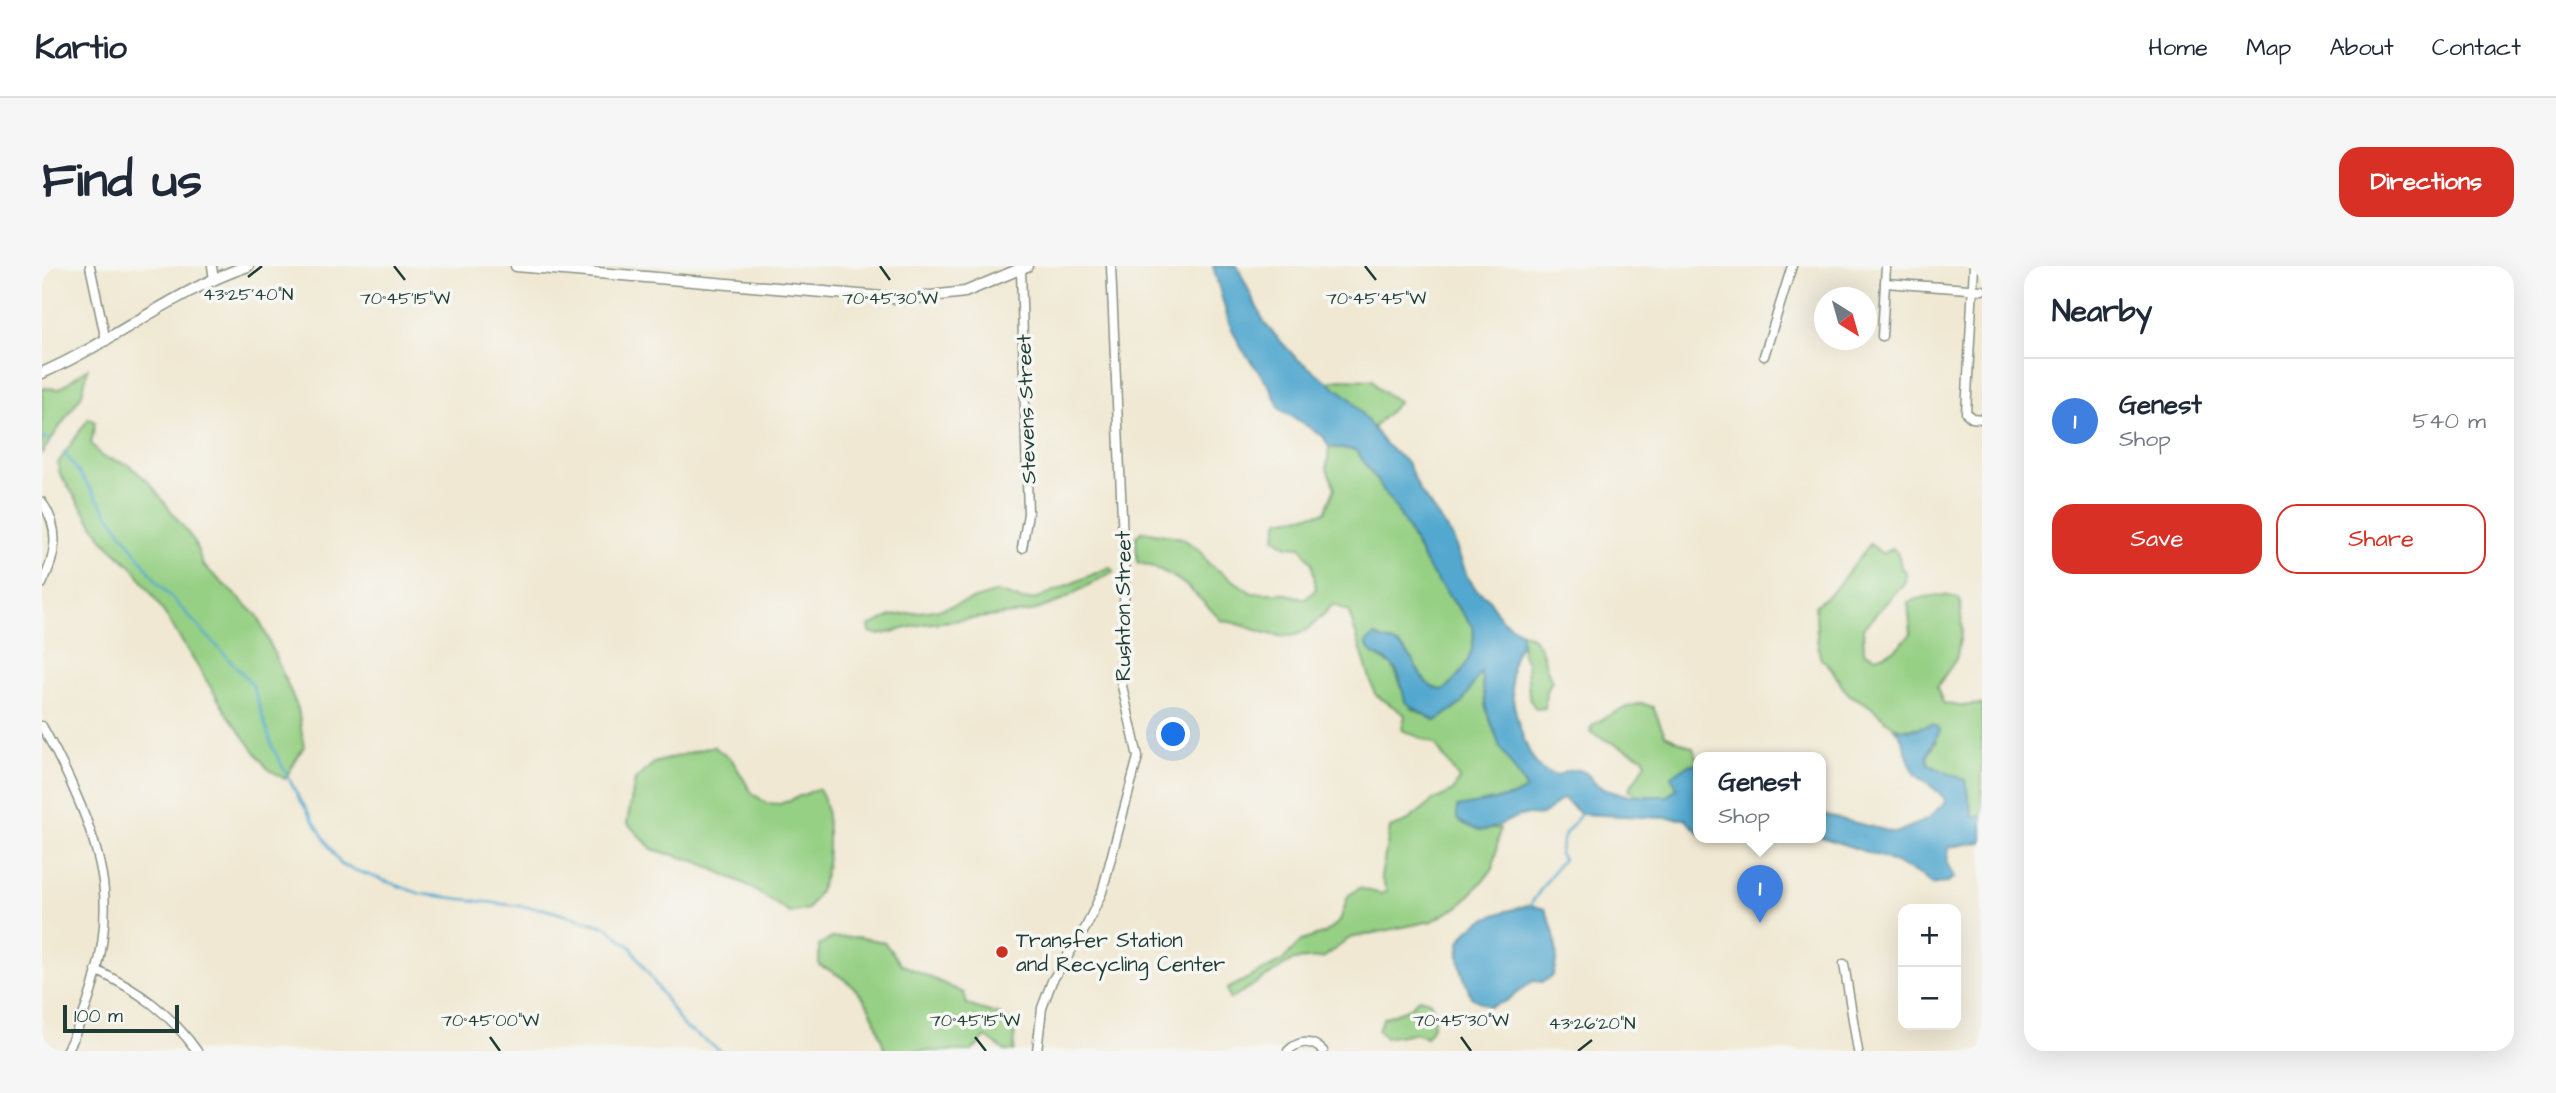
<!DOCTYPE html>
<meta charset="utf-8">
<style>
:root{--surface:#fff;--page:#f6f6f7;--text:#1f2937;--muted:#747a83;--line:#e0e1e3;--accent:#d93025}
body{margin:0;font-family:"Architects Daughter",sans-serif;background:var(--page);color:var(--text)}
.controls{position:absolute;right:21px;bottom:21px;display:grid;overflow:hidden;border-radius:14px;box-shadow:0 7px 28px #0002}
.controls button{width:63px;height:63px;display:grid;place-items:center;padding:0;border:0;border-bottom:2px solid var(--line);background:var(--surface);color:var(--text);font:35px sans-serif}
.compass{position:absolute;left:1772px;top:21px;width:63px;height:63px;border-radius:50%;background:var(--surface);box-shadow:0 7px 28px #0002;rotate:143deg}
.scale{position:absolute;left:21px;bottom:18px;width:116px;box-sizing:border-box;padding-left:7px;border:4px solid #1f3d34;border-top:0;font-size:19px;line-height:24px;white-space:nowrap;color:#1f3d34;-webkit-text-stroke:5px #f6f6f2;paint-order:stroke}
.you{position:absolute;left:1132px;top:469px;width:24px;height:24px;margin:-18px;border:5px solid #fff;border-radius:50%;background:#1a73e8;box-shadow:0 0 0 10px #1a73e833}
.badge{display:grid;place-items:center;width:46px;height:46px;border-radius:50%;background:var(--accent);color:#fff;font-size:23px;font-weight:700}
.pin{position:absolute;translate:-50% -58px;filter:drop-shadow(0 2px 4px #0008)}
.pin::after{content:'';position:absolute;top:37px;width:24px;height:21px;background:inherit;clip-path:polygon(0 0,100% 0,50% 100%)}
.popup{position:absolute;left:1651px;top:486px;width:133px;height:91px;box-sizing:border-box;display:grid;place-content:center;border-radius:14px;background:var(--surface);filter:drop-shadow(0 2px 5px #0005);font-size:23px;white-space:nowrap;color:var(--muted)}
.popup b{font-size:26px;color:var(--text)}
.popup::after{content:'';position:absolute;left:50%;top:100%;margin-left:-14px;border:14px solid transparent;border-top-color:var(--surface)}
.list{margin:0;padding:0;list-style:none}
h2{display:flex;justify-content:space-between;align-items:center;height:91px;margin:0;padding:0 28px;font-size:30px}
h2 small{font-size:23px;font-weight:400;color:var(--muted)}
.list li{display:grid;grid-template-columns:46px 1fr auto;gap:21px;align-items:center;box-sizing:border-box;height:126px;padding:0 28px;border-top:2px solid var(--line)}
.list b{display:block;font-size:26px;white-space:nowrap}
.list p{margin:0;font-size:23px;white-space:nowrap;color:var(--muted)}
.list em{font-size:23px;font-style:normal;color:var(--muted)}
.actions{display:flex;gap:14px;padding:21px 28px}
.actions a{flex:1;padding:16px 0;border:2px solid var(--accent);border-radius:21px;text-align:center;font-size:24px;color:var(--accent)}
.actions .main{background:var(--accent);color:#fff}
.map{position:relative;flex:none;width:1940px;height:785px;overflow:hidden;border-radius:21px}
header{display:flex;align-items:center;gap:42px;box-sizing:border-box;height:98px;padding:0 35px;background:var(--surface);border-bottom:2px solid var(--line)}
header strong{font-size:33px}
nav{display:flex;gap:38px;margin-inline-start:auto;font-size:24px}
.intro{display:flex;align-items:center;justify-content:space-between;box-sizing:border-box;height:168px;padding:0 42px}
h1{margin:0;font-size:49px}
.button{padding:18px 32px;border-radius:21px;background:var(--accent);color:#fff;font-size:24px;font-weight:700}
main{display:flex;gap:42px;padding:0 42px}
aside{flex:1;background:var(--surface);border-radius:21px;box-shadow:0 7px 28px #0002}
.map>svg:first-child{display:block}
.green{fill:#96d084;stroke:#5a865c;stroke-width:2}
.water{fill:#53a8cf;stroke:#397282;stroke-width:2}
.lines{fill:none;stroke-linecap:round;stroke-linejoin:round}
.stream{stroke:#53a8cf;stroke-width:2.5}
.minor-casing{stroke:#889283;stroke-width:11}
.tertiary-casing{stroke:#889283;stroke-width:13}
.minor{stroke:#fff;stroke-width:8}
.tertiary{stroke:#fff;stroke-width:10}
.ticks{fill:none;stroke:#1f3d34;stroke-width:2.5}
.poi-dot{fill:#c8321e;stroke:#f6f6f2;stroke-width:2.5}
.labels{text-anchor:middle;stroke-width:7;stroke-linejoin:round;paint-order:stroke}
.street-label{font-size:21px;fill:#1f3d34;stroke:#f6f6f2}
.poi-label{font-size:21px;fill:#1f3d34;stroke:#f6f6f2;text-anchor:start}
.ticks-label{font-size:18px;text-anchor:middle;fill:#1f3d34;stroke:#f6f6f2;stroke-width:7;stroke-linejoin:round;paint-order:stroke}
</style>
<header>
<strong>Kartio</strong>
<nav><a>Home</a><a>Map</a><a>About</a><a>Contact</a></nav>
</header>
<div class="intro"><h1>Find us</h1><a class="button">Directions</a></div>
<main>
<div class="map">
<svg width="1940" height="785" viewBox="0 0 1940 785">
<rect width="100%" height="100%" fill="#f6f6f2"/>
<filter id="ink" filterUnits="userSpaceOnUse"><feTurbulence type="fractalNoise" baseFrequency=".0143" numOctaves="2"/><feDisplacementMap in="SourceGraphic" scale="14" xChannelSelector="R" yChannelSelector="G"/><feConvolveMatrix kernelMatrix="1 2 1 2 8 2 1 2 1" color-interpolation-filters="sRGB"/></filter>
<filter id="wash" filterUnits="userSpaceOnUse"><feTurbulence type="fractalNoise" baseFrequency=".00686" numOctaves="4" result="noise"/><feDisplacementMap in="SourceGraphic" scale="28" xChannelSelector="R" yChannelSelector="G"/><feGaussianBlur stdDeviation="1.57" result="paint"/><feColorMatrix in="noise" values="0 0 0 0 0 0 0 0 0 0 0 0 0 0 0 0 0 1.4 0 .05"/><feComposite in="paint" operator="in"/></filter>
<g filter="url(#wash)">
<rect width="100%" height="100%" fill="#f0e8d2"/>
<g class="green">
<path d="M46,102L40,128L0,187V122L17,123Z"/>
<path d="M1296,113L1331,114L1336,122L1357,136L1330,163L1308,132L1284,117Z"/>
<path d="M47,152L53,156L49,177L60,191L85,198L107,216L152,275L161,299L216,350L256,443L262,480L243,513L225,502L186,449L116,337L92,303L61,274L18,208L16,197Z"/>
<path d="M1287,181L1312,183L1316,187L1358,249L1387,304L1431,361C1435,387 1421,408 1402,424C1376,423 1377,394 1359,381C1352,376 1341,374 1333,370L1330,388L1350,399L1369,442L1394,455L1419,438L1439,405L1444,443L1458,481L1485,523L1471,530L1416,541V553C1430,565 1439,565 1458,562L1451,603L1419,639L1390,655L1308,672L1281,692L1252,694L1188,733L1185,723L1240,695L1259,675L1283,667L1298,655L1306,630L1317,622L1339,628L1345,625L1339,611L1348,562L1364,556L1392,534L1411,525L1417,513L1393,478L1360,464L1363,449L1333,428L1307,346L1292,338C1283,346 1274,358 1264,364C1238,382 1207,356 1180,355C1149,324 1139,308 1095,296L1094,270L1101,265L1140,272L1157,284L1167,298L1210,327H1241L1264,333L1274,323L1270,297L1259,281L1246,280L1233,272L1237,254L1283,246L1293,222L1285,203Z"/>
<path d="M1828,278L1841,288L1851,282L1857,290L1859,302L1864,306L1863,316L1821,362L1822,386L1834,391L1853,384L1869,368L1866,336C1885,330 1899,326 1918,333L1920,364L1914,393L1895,421L1901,437L1917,440L1940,438V549L1931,551C1920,518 1921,512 1887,499L1885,490L1895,475L1891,458C1854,467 1855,464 1829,441C1822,435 1811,433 1805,426C1794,415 1793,401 1779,393C1773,376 1776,358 1773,340L1792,324Z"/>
<path d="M1068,301L1072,305L1016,336L989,346L882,358L837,369L828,366L827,360L849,350L899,343L956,326L980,334L994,333Z"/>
<path d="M1479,366C1504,373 1500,397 1510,415L1504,425L1503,442L1494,443L1487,432L1485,396L1480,386Z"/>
<path d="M1599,437L1611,441L1623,469L1651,482L1657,497L1647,499L1638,506L1634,526L1626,530H1595L1587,523L1604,497L1601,491L1549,467L1550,460C1565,449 1580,442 1599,437Z"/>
<path d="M671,480L690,494L710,527L724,537L738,538L776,523C789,535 787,591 783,609C780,622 774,632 766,643L748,647L703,618L656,596L610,583L585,557L593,514L612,497Z"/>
<path d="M816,671L842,676L859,698L922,727L925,739L958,749L973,758L972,785H963L944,771L930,785H843C830,741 822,719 777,699V679L790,672Z"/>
<path d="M1377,732L1388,735C1393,747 1394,761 1384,771L1372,767L1343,772L1336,764L1341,752L1368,742Z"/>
</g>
<g class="water">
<path d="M1171,0H1195L1223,58L1254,92L1308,132L1343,178L1365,196L1378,225L1411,272L1425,310L1434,323L1446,332L1460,354L1479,366V379C1456,399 1478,480 1497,501C1501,506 1509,508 1516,510C1524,505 1533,501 1542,506C1547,508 1550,515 1554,518C1573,532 1604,530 1626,530L1635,522L1629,510L1647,499L1657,497V567L1643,553L1539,548L1521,532C1514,536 1506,547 1499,549C1494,551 1487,548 1482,549C1453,556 1446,577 1415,553V541L1469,531L1485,523L1458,481L1444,443L1439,406L1419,438L1394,455L1363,436C1360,424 1359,408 1350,399C1341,389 1328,392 1324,377L1333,370C1341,374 1352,376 1359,381C1377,394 1376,423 1402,424C1421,408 1435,386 1431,361L1387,304L1358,249L1316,187L1312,184L1287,181L1281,170L1238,143L1228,121L1200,83L1187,57Z"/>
<path d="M1891,458L1898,464L1885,490L1887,499L1923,514L1931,551L1940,549V576L1907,581L1905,596L1913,611L1906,616L1890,619L1880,610L1843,592L1779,571V548L1854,567L1886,553L1904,535C1895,521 1883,518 1874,508C1863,495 1866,475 1852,462L1869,464Z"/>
<path d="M1488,639L1503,643C1513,664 1519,690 1510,711L1500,716L1491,715L1464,735L1447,741L1429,731C1424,716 1413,693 1418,677C1426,653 1467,644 1488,639Z"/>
</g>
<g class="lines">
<g class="stream">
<path d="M0,170L8,175"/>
<path d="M22,186L116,317L210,418L231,482L256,530L299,599L379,628L502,643L565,661L589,681L641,760L679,785"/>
<path d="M1488,639C1494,631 1517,596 1521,593L1517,588L1523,568L1539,548"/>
</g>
</g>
</g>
<g filter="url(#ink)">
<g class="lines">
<defs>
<g id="minor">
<path d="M48,0L64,75"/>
<path d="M170,0L172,14"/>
<path d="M1932,0L1924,147L1930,152L1940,153"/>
<path d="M979,3L986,248L980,282"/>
<path d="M1843,17L1940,24"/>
<path d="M1840,70L1844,0"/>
<path d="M1722,90L1750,0"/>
<path d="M0,236C19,264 14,289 0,318"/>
<path d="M0,460C25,504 58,574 62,625C66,678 50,739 24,785"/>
<path d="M1802,698L1816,785"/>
<path d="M54,704C97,725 127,746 155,785"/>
<path d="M995,785L1000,742L1010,715L1044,661L1060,626L1096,491L1078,411L1083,319L1069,0"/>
<path d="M1246,785C1257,774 1270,774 1281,785"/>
</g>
<g id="tertiary">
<path d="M474,0L864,33L923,26L985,0"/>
<path d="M0,107C71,76 133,24 206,0"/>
</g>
</defs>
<use href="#minor" class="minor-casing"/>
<use href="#tertiary" class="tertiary-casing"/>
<use href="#minor" class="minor"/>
<use href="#tertiary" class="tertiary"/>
</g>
</g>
<path class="ticks" d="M352,0L363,14M838,0L848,14M1323,0L1334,14M206,11L220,0M448,771L458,785M933,771L944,785M1419,771L1429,785M1536,785L1550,774"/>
<circle class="poi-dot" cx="960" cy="686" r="7"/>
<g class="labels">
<g class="street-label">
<text transform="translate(984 143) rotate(-92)" y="7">Stevens Street</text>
<text transform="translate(1081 340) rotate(-90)" y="7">Rushton Street</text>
</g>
<g class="poi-label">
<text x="974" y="681">Transfer Station<tspan x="974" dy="24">and Recycling Center</tspan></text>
</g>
</g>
<g class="ticks-label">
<text x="206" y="34">43°25'40"N</text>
<text x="1334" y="38">70°45'45"W</text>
<text x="363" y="38">70°45'15"W</text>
<text x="848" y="38">70°45'30"W</text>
<text x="448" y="760">70°45'00"W</text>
<text x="933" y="760">70°45'15"W</text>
<text x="1419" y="760">70°45'30"W</text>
<text x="1550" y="763">43°26'20"N</text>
</g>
</svg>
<div class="controls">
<button>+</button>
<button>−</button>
</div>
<svg class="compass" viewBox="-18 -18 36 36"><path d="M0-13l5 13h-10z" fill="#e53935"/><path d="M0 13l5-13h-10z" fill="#747a83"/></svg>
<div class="scale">100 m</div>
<div class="you"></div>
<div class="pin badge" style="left:1718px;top:657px;background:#3f7fe0">1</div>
<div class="popup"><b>Genest</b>Shop</div>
</div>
<aside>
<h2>Nearby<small></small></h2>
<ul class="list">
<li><span class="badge" style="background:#3f7fe0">1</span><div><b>Genest</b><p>Shop</p></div><em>540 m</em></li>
</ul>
<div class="actions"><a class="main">Save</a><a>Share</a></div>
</aside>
</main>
